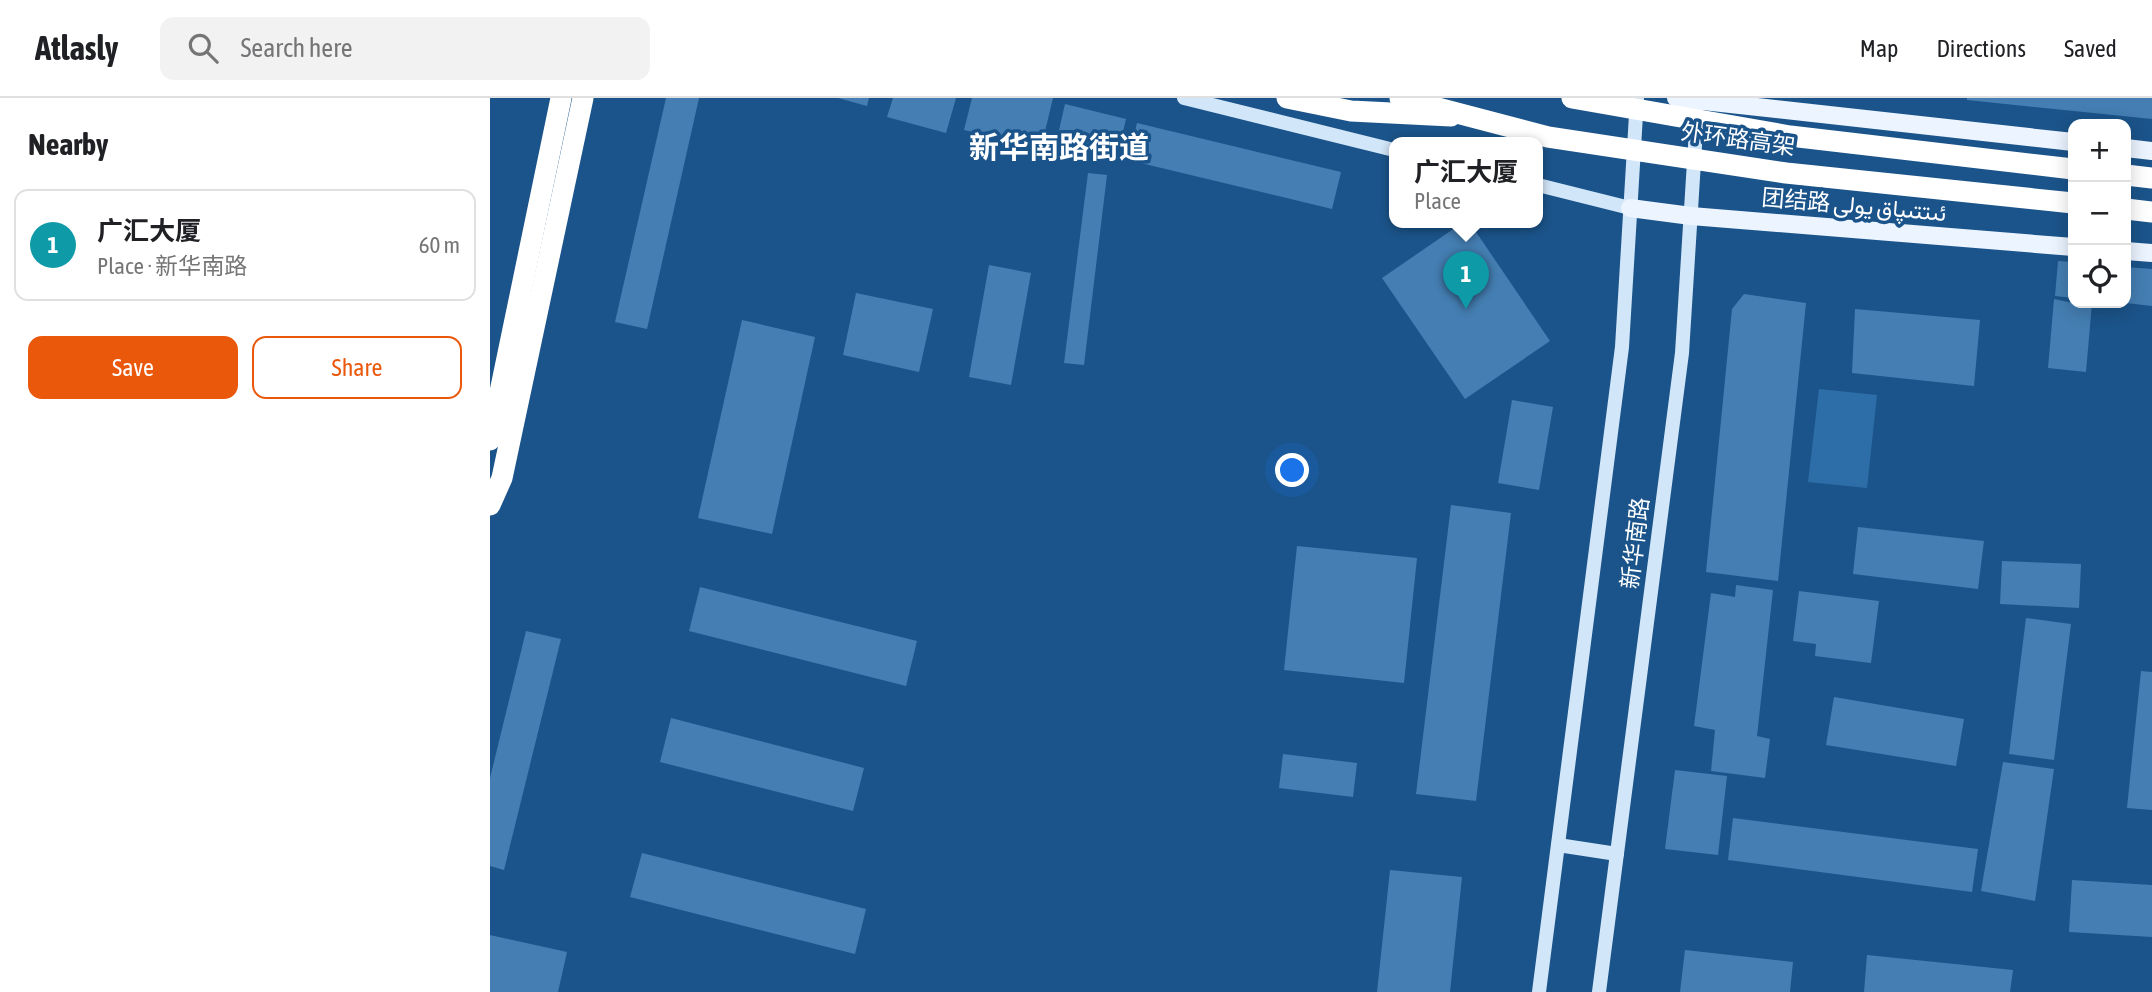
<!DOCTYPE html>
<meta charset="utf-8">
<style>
:root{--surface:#fff;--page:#f2f2f2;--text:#202124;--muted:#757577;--line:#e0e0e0;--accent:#ea580c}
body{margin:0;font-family:"Asap Condensed",Vazirmatn,"Noto Sans SC",sans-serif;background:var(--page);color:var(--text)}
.controls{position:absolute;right:21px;top:21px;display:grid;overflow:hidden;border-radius:14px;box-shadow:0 4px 18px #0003}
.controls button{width:63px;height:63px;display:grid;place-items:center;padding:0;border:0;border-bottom:2px solid var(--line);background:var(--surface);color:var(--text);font:35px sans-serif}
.you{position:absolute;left:803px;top:373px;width:24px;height:24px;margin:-18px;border:5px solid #fff;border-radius:50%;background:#1a73e8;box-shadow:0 0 0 10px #1a73e833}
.badge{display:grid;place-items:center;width:46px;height:46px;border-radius:50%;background:var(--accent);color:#fff;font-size:23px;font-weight:700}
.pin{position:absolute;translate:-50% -58px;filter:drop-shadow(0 2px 4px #0008)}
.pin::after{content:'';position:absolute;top:37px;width:24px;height:21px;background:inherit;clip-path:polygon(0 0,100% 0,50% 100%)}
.popup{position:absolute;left:899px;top:39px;width:154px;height:91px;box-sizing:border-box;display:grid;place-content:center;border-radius:14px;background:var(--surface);filter:drop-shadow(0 2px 5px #0005);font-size:23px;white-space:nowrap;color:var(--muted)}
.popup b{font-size:26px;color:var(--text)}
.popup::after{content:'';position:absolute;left:50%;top:100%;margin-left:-14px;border:14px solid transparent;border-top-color:var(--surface)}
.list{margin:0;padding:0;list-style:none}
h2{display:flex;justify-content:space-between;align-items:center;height:91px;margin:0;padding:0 28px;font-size:30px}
h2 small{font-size:23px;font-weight:400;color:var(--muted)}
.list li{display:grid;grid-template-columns:46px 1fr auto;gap:21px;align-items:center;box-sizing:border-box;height:112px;margin:0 14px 14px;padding:0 14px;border:2px solid var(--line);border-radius:14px}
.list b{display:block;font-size:26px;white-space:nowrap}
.list p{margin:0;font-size:23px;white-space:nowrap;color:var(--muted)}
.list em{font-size:23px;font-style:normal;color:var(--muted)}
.actions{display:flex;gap:14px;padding:21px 28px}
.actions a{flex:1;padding:16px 0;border:2px solid var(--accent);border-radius:14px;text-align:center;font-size:24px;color:var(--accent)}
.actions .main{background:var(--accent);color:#fff}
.icon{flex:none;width:38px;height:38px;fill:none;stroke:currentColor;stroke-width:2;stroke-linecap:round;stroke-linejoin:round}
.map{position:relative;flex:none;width:1662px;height:894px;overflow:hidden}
header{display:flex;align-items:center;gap:42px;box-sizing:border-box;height:98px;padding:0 35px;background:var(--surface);border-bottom:2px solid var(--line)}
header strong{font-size:33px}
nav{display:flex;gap:38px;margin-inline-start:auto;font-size:24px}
.search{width:490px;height:63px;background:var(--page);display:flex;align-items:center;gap:18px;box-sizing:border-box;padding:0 24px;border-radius:14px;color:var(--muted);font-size:26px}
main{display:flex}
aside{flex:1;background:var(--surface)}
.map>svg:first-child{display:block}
.green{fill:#2e6ea8}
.building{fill:#447eb2}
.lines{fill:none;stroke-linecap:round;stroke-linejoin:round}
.secondary{stroke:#d2e6f9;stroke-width:14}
.primary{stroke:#ebf4ff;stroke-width:18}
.highway{stroke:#fff;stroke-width:21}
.highway-bridge{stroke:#fff;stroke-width:21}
.labels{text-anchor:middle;stroke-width:7;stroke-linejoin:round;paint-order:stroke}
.street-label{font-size:23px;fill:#fff;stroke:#1b548a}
.district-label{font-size:30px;font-weight:bold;fill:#fff;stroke:#1b548a}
</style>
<header>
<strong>Atlasly</strong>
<div class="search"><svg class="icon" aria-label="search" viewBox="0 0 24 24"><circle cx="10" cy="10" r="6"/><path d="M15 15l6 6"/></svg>Search here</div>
<nav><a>Map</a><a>Directions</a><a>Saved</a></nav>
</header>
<main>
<aside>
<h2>Nearby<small></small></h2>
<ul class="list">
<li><span class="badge" style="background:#0f9aa8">1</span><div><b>广汇大厦</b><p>Place · 新华南路</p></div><em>60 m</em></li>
</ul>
<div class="actions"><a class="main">Save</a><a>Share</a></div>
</aside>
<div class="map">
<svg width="1662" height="894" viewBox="0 0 1662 894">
<rect width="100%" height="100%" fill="#1b548a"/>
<path class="green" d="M1329,291L1387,297L1377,390L1318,384Z"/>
<g class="building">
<path d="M176,0H209L157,231L125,224Z"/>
<path d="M348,0H379L377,8Z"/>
<path d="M403,0H466L456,35L397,19Z"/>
<path d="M482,0H563L551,50L474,32Z"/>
<path d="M1477,0H1662V21L1477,2Z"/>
<path d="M575,6L636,21L628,55L567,41Z"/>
<path d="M647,25L851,74L842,111L638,62Z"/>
<path d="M598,75L617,77L594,267L574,265Z"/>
<path d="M972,125H980L1060,243L975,301L892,180Z"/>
<path d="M1568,163L1583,164V200L1565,198Z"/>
<path d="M499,167L541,175L521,287L479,279Z"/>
<path d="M1636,169L1662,171V208L1636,205Z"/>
<path d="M366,195L443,211L429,274L353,257Z"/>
<path d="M1254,196L1316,205L1288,483L1216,474L1242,211Z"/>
<path d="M1564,201L1583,205H1602L1596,274L1558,270Z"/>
<path d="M1365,211L1490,222L1484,288L1362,275Z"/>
<path d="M252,222L325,239L282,436L208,420Z"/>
<path d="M1022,302L1063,309L1049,392L1008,385Z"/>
<path d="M961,407L1021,415L986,703L926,696Z"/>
<path d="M1368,429L1494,443L1488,491L1363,476Z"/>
<path d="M807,448L927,460L914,585L794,572Z"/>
<path d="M1512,463L1591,466L1589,510L1510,506Z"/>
<path d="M1246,487L1283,492L1267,638L1280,641L1275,680L1221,673L1225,632L1204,628L1221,495L1245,499Z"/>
<path d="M210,489L427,543L416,588L199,533Z"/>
<path d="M1309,493L1389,503L1381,565L1325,558L1326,546L1303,543Z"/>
<path d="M1536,520L1581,526L1564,662L1519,656Z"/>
<path d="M36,533L71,541L14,772L0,768V680Z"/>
<path d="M1651,573L1662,574V712L1637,710Z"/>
<path d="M1344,599L1474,621L1466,668L1336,647Z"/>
<path d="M181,620L374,670L363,713L170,664Z"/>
<path d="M793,656L867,665L863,699L789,690Z"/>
<path d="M1513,664L1564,671L1545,803L1491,793Z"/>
<path d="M1185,672L1237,678L1228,757L1175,751Z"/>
<path d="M1243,720L1488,751L1482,794L1238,762Z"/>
<path d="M152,755L376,811L365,856L140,799Z"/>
<path d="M900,772L972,779L960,894H887Z"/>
<path d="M1582,782L1662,787V839L1579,834Z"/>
<path d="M0,837L77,854L68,894H0Z"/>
<path d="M1195,852L1303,864L1300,894H1190Z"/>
<path d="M1377,857L1523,872L1520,894H1374Z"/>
</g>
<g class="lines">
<g class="secondary">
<path d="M694,0L904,52"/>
<path d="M1048,87L1140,110"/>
<path d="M1068,747L1127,756"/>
<path d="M1049,894L1132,249L1147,0"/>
<path d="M1109,894L1192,255L1207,16"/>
</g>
<g class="primary">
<path d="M1186,0L1583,44"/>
<path d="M1636,50L1662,53"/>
<path d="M1140,110L1201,118L1583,149"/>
<path d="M1636,153L1662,155"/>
</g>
<g class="highway">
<path d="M797,0L861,13L961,18"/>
<path d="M1636,77L1662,80"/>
<path d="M1636,111L1662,114"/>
<path d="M0,342L71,0"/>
<path d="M0,407L12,380L93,0"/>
</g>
<g class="highway-bridge">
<path d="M910,0L1058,39L1296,75L1583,105"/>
<path d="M1082,0L1300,38L1583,71"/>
</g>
</g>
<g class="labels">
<g class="street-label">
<text transform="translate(1248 41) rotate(8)" y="8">外环路高架</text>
<text transform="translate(1364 107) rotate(5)" y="8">团结路 ئىتتىپاق يولى</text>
<text transform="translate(1145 445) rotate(-83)" y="8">新华南路</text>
</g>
<g class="district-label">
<text x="569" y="60">新华南路街道</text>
</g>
</g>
</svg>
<div class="controls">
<button>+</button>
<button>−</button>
<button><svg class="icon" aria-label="locate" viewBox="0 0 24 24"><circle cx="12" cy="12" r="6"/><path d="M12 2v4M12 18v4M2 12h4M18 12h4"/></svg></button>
</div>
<div class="you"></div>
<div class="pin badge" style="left:976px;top:211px;background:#0f9aa8">1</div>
<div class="popup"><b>广汇大厦</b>Place</div>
</div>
</main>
